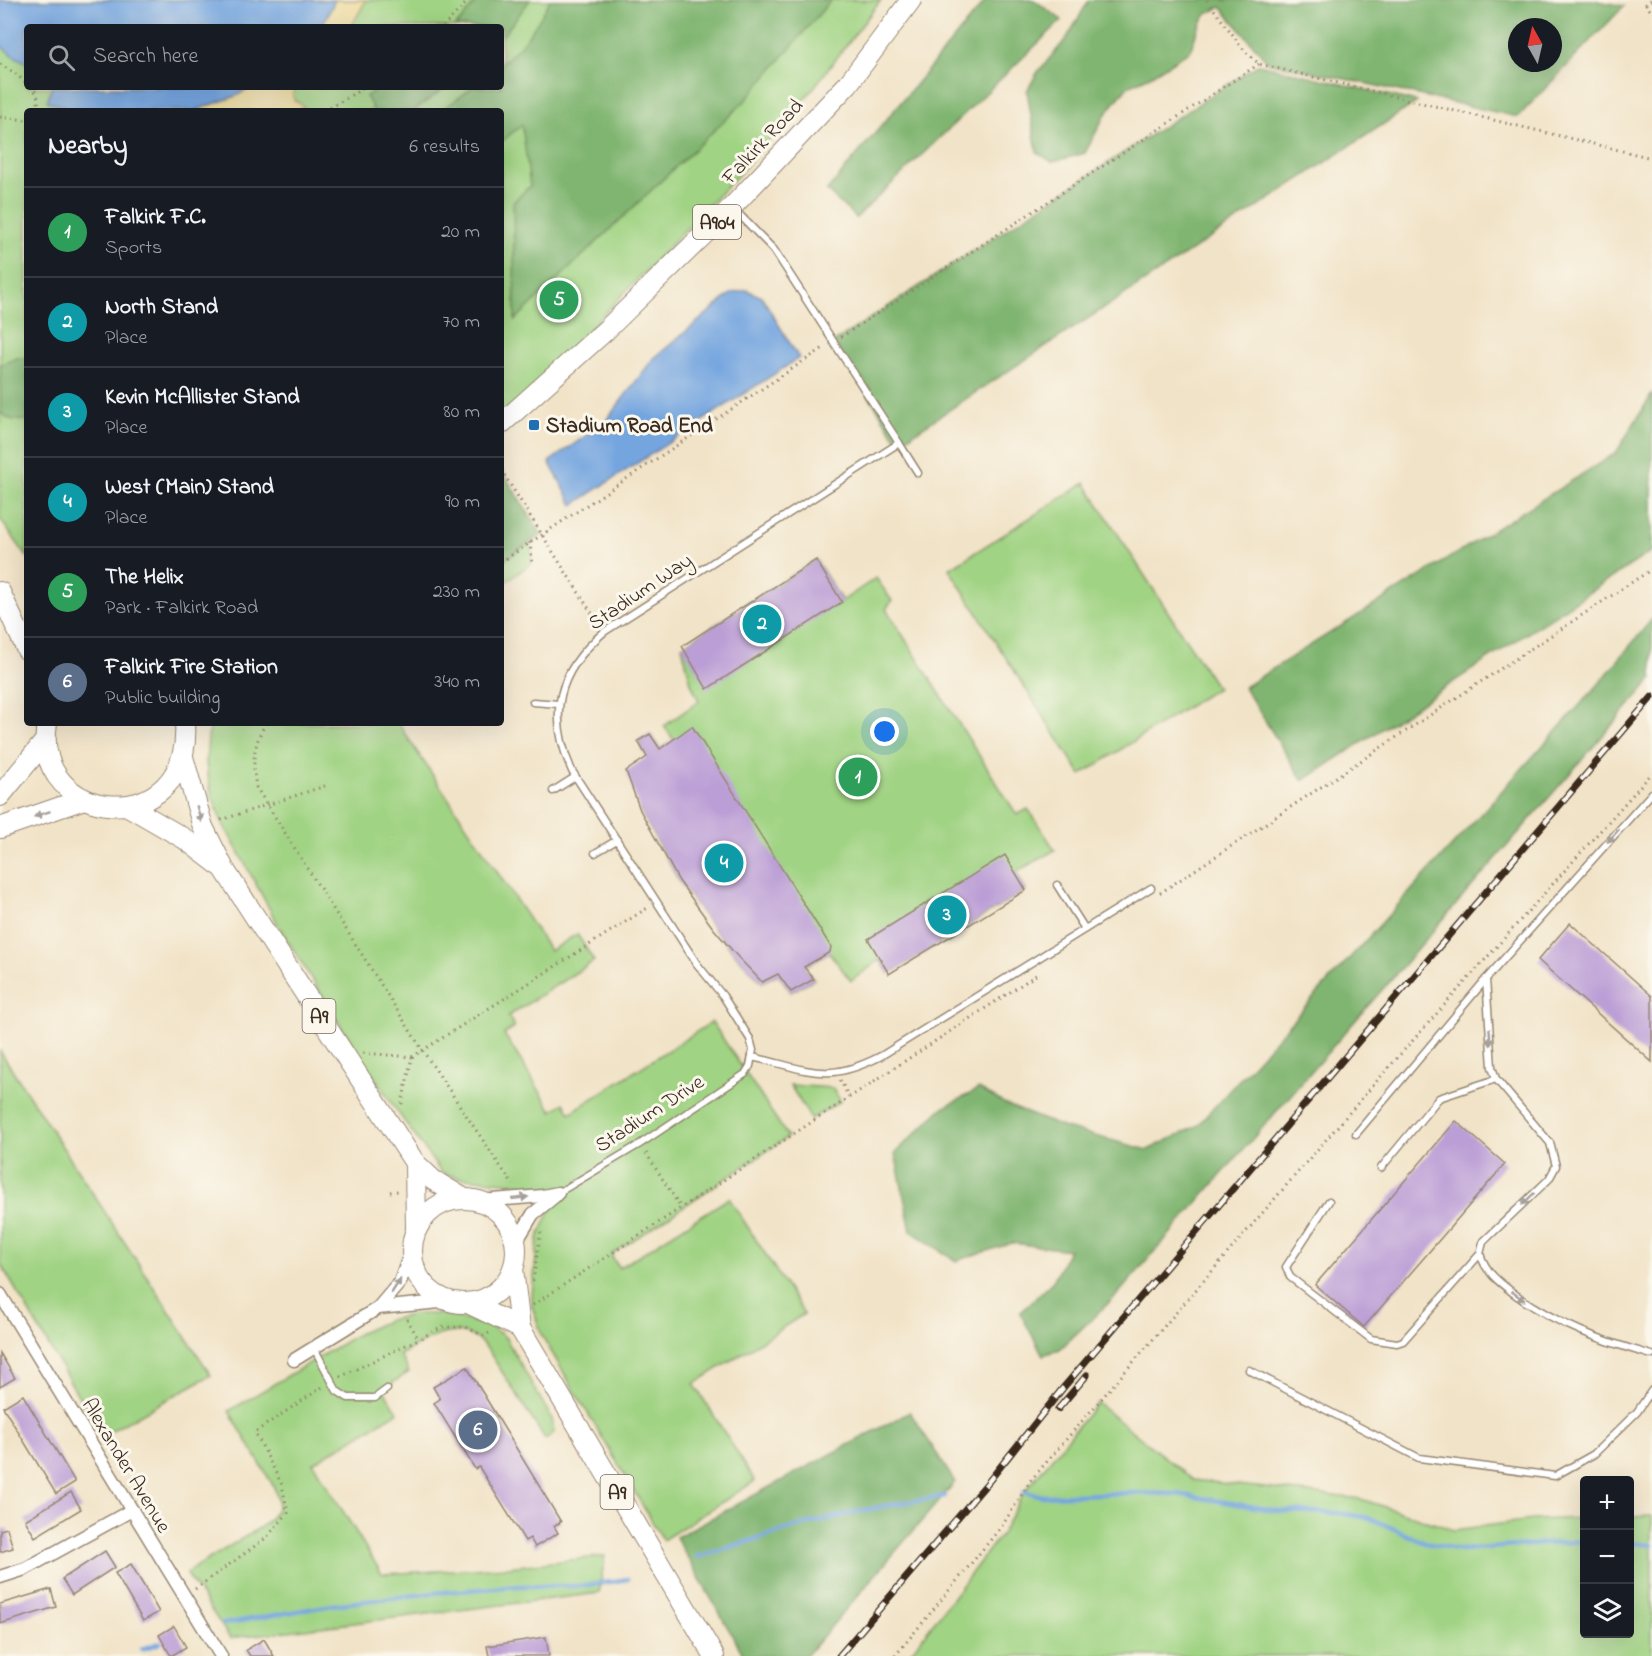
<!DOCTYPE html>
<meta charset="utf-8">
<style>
:root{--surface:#171b24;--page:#242831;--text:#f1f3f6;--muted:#9ea1a6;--line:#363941;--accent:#1f6fb2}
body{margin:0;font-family:"Indie Flower",sans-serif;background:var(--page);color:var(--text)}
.controls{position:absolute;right:18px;bottom:18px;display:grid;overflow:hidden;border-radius:6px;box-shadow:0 6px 24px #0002}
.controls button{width:54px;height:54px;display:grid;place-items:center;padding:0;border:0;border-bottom:2px solid var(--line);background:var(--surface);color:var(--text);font:30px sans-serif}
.compass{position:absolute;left:1508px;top:18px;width:54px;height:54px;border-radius:50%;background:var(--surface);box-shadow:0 6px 24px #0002;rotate:352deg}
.you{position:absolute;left:885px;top:732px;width:21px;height:21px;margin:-15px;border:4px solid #fff;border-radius:50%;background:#1a73e8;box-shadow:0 0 0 9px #1a73e833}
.badge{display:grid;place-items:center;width:39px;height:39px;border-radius:50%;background:var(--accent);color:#fff;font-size:20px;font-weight:700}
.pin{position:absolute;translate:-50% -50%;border:3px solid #fff;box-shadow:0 2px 6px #0006}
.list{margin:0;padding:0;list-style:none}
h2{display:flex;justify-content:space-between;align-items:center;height:78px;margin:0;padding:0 24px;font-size:26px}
h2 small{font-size:20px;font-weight:400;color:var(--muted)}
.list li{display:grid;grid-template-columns:39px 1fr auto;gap:18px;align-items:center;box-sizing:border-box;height:90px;padding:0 24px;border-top:2px solid var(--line)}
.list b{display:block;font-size:22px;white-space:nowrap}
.list p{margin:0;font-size:20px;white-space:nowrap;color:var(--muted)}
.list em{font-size:20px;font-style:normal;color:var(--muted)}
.icon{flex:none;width:33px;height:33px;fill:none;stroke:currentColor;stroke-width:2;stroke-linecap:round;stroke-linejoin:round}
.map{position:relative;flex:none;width:1652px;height:1656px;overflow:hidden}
.search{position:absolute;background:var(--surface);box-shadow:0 6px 24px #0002;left:24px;top:24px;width:480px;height:66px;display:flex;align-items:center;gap:15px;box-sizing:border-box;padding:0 21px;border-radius:6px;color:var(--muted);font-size:22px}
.panel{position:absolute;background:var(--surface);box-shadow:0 6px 24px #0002;left:24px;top:108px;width:480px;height:618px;border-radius:6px}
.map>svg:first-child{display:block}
.green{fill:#a0d383;stroke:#6e7e50;stroke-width:1.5;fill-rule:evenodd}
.forest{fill:#80b571;stroke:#5e7048;stroke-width:1.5;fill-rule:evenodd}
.sand{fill:#eeda9e;stroke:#94825e;stroke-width:1.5}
.water{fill:#75a5df;stroke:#58687e;stroke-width:1.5}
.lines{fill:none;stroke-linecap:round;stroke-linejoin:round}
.stream{stroke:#75a5df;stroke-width:4.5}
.building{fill:#bb9ed6}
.lane-casing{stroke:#968672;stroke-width:9}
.street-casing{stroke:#968672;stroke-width:15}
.primary-casing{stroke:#968672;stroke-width:22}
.path{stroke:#968672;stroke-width:3;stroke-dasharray:1.5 4.5;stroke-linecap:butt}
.lane{stroke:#fff;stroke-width:6}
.street{stroke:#fff;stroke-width:12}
.primary{stroke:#fff;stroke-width:20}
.rail-casing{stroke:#3b2a1e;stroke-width:7}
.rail{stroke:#fbf7ec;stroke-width:4.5;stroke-dasharray:14;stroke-linecap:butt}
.oneway{fill:#a79f9a}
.poi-dot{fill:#1f6fb2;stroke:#fbf7ec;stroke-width:2}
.labels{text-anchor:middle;stroke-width:6;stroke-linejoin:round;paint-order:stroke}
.shield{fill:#fbf7ec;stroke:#75685c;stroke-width:1.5}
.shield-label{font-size:20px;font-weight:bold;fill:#3b2a1e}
.street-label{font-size:21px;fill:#3b2a1e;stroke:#fbf7ec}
.poi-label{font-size:21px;font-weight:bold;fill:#3b2a1e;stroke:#fbf7ec;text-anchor:start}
</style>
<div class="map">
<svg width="1652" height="1656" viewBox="0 0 1652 1656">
<rect width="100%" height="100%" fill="#fbf7ec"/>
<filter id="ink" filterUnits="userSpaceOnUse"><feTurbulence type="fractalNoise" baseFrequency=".0167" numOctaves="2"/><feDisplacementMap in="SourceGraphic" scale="12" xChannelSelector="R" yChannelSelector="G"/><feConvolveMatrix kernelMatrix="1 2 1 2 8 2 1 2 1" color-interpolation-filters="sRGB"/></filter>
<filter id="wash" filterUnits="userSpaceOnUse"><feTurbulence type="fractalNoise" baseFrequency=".008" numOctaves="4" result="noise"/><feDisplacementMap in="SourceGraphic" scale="24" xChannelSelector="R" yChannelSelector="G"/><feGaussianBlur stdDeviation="1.35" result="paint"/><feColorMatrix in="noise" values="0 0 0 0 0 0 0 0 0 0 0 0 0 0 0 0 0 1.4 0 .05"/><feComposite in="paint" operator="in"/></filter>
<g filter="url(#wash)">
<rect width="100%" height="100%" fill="#f1e3c7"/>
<g class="green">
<path d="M0,0H881L812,90L739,174L501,421V111H27V557L0,519ZM27,27H501V87H27Z"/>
<path d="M1085,483L1217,688L1081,775L949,569Z"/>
<path d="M530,542L532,563L501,585V562Z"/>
<path d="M816,560L842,601L876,578L892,601L886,609L1017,815L1028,809L1055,850L1016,872L1026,890L889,974L880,960L851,981L829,952L804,967L814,979L791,992L778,974L762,982L737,956L713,928L679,881L640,810L647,757L638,741L650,734L660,749L674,740L664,726L699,701L691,683L682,646Z"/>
<path d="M212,723H398L550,951L577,934L594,961L508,1016L515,1027L504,1034L552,1111L564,1103L570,1113L712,1022L788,1137L611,1255L619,1268L729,1198L804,1314L694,1384L755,1481L663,1540L542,1336L532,1306V1295L538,1238L558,1193L512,1183L455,1177L441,1172L399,1114L358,1053L281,930L221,820L211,793L206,764L208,737Z"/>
<path d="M0,1051L211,1375L102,1436L0,1263Z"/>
<path d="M790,1085L832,1088L841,1101L811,1119Z"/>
<path d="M415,1314H440L467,1320L490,1326L505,1337L552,1419L554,1433L545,1439L486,1347C458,1317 429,1339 400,1355L409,1372L383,1389L398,1412L313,1463L382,1574L508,1567L605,1556L599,1593L230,1638L186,1573L261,1527C277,1513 282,1508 274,1487L229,1411L358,1334L389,1320Z"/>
<path d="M1097,1403L1193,1480L1361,1499L1454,1530L1532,1520L1584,1518V1634H1630V1517L1652,1516V1656H908L1002,1533L1024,1492Z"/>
</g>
<g class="forest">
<path d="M478,0H530L501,38V27H455Z"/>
<path d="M550,0H831L746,100L515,320L513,202L530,186L522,125L501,142V111H441L473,87H501V64C522,47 538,24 550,0Z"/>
<path d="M986,0H1034L1062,20L856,218L827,191Z"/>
<path d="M1089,0H1592L1624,6L1518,117L1268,62L1221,7L1206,14L1198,29L1190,51L1150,76L1128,86L1105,115L1085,153L1052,162L1037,152L1027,91L1037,73L1067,38ZM1517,27H1553V63H1517Z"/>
<path d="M1259,64L1417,102L899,443L834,342Z"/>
<path d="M381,87H446L413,111H374L366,96Z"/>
<path d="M17,358H27V420C17,421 6,421 0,411V365Z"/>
<path d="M1652,394V551L1303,781L1244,687L1616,453Z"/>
<path d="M501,470L542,535L501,561Z"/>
<path d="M1652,619V679L1117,1295L1060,1349L1043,1355L1020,1313L1053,1281L1069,1250L1012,1243L956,1261L911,1231L895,1153L942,1108L979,1089L1009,1106L1065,1128L1148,1150L1197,1126L1598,685Z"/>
<path d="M910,1412L955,1482L806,1656H744L676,1537Z"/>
</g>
<g class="sand">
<path d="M335,0H366L351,27H319L325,20Z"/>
<path d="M251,87H296L293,93L294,100L305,107L292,111H193L236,96Z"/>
</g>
<g class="water">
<path d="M0,0H335L325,20L319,27H27V63L12,55L0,45Z"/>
<path d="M52,87H251L236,96L193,111H74L47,101Z"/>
<path d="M747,290L762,297L799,358L573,505L549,462L605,422L653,359L732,293Z"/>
</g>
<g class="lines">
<g class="stream">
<path d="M1024,1492L1043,1496L1132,1493L1177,1494L1279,1511L1338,1513L1370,1518L1425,1543L1462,1550L1584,1541"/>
<path d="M1630,1543L1652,1545"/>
<path d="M697,1557L806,1524L884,1506L945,1496"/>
<path d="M223,1624L332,1605L433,1593L519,1586H583L628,1579"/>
<path d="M142,1649L160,1643"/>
</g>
</g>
<g id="blocks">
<g class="building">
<path d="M816,560L842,602L707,689L682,646Z"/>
<path d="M692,726L831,947L830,952L804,967L814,979L791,992L778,974L762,982L737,956L713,928L679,881L640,810L626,771L647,757L638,741L650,734L660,749Z"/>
<path d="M1005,855L1026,890L889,974L868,939Z"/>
<path d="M1570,923L1652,996V1062L1538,960Z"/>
<path d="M1456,1121L1505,1164L1364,1327L1315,1285Z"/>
<path d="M0,1353L15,1378L0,1387Z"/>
<path d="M467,1367L561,1522L554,1526L558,1533L535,1547L530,1538L525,1541L479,1467L475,1469L434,1403L440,1399L433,1387Z"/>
<path d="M23,1395L75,1482L56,1494L3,1407Z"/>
<path d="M71,1492L81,1509L35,1537L25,1520Z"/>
<path d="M7,1528L13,1548L0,1552V1530Z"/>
<path d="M105,1551L115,1567L72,1595L62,1579Z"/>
<path d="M131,1564L159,1612L143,1621L115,1573Z"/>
<path d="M51,1589L56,1607L0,1624V1604Z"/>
<path d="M174,1626L186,1647L171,1656L159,1635Z"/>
<path d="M546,1637L549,1656H489L487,1646Z"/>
<path d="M264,1639L274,1656H250L246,1650Z"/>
</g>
</g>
</g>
<g filter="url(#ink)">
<use href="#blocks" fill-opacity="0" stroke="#968672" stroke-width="1.5"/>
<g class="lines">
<defs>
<g id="lane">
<path d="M899,443L918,473"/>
<path d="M533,702L559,704"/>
<path d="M553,791L575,777"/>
<path d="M595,853L617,840"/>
<path d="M1057,885L1085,929"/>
<path d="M752,1057C808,1069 825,1085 881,1056L1151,888"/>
<path d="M1356,1134L1486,979L1652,793"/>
<path d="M1381,1168L1439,1098L1496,1079"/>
<path d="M558,1193L640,1144L745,1074L750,1066L753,1050L750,1039L723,996L697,964L572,771C547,715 557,672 604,632L899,443L774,250L735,210"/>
<path d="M1329,1201L1286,1267L1290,1277L1371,1339L1397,1343L1403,1341L1480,1254L1483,1242L1549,1179L1556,1166L1550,1143L1496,1079L1492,1067L1486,979"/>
<path d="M1480,1254C1487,1274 1499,1282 1516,1295C1558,1325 1602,1341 1652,1355"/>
<path d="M314,1348L337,1391L348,1398H375L387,1389"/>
<path d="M1249,1370L1419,1458L1555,1476L1594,1454L1637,1412L1652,1390"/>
</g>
<g id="street">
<path d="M481,1201L543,1196L558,1193"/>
<path d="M516,1242L533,1214L555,1196"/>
<path d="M411,1251L400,1282L378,1308L450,1301"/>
<path d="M0,1294L221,1656"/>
<path d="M294,1360L378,1308"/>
<path d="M0,1577L25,1569L132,1510"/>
</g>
<g id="primary">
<path d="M501,424L606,330L732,207L848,84L911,0"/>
<path d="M0,592L27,650"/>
<path d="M47,723C30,826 193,840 185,723"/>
<path d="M183,757L203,827L224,869L415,1163L433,1180L463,1198"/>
<path d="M0,796L45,741"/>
<path d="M128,806L185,839L219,865"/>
<path d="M0,828L84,799"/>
<path d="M415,1163L416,1229"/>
<circle cx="464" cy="1251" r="52"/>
<path d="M513,1269L520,1328L714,1656"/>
<path d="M468,1303L520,1328"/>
</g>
</defs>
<use href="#lane" class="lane-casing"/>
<use href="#street" class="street-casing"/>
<use href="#primary" class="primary-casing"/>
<g class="path">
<path d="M1207,0L1244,50L1259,64L1652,158"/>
<path d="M1651,0L1646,4L1652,13"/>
<path d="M443,27L469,0"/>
<path d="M0,64L16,74L27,84"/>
<path d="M30,87L37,93L39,111"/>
<path d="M325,111L365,87"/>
<path d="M0,117L27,120"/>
<path d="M841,337L1259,64"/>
<path d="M501,470L598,623"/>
<path d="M530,542L532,563"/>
<path d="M501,562L825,347"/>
<path d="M266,723C253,744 252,763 256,787L423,1051L513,1185"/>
<path d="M221,820L325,786"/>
<path d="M1160,893L1652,569"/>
<path d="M363,1053L412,1057L401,1108"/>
<path d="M412,1057L649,907"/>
<path d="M840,1080L849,1097"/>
<path d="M646,1153L681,1208"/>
<path d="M390,1192L398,1191"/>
<path d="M533,1281L541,1231"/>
<path d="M533,1305L1039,973"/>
<path d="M407,1319L418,1338"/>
<path d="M340,1377L443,1327H466L484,1336L489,1333"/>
<path d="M195,1589L266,1538L288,1513L282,1485L255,1432L324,1386"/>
<path d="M895,1656L1002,1526L1031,1480L1389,1067L1652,773"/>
</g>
<use href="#lane" class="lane"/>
<use href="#street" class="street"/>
<use href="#primary" class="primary"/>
<defs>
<g id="rail">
<path d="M1058,1409L1087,1375"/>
<path d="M839,1656L989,1481L1063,1388L1652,697"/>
</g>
</defs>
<use href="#rail" class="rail-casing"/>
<use href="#rail" class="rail"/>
</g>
<defs><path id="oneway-solid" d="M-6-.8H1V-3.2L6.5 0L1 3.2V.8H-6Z" transform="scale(1.5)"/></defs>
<g class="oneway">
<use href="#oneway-solid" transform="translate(42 814) rotate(161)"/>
<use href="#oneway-solid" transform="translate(199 814) rotate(74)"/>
<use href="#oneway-solid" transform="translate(1613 836) rotate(132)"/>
<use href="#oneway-solid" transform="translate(1490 1037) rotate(86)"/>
<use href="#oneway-solid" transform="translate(520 1198) rotate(-7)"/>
<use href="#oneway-solid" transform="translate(1528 1199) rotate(136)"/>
<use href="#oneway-solid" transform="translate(396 1286) rotate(-57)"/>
<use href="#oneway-solid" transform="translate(1518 1296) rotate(36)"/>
</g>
</g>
<rect class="poi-dot" x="528" y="419" width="12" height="12" rx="3"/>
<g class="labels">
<g class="shield">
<rect x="693" y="205" width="48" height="34" rx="4.5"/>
<rect x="302.5" y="999" width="33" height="34" rx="4.5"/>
<rect x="600.5" y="1475" width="33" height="34" rx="4.5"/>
</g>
<g class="shield-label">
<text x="717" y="229">A904</text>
<text x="319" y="1023">A9</text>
<text x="617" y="1499">A9</text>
</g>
<g class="street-label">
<text transform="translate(762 141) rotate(-47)" y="7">Falkirk Road</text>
<text transform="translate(640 591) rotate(-34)" y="7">Stadium Way</text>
<text transform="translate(649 1113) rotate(-33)" y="7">Stadium Drive</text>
<text transform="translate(127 1465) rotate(59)" y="7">Alexander Avenue</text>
</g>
<g class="poi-label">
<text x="546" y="432">Stadium Road End</text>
</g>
</g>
</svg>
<div class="controls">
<button>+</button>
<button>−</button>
<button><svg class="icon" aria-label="layers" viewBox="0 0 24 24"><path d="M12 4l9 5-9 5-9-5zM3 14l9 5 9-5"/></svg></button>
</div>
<svg class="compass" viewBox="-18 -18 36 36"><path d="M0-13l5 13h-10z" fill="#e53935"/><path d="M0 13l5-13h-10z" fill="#9ea1a6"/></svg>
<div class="you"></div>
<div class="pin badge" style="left:858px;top:777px;background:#2e9e5b">1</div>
<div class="pin badge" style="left:762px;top:624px;background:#0f9aa8">2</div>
<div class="pin badge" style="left:947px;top:915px;background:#0f9aa8">3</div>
<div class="pin badge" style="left:724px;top:863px;background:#0f9aa8">4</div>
<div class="pin badge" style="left:559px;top:300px;background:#2e9e5b">5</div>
<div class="pin badge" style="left:478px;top:1430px;background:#5c6f8a">6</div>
<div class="search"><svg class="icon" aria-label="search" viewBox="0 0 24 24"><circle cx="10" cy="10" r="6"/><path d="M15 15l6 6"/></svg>Search here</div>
<section class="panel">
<h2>Nearby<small>6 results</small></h2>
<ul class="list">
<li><span class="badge" style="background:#2e9e5b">1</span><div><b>Falkirk F.C.</b><p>Sports</p></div><em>20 m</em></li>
<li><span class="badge" style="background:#0f9aa8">2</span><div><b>North Stand</b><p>Place</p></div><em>70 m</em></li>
<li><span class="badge" style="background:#0f9aa8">3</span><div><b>Kevin McAllister Stand</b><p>Place</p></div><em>80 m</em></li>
<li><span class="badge" style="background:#0f9aa8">4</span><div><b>West (Main) Stand</b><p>Place</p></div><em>90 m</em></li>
<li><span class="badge" style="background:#2e9e5b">5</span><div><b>The Helix</b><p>Park · Falkirk Road</p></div><em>230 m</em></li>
<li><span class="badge" style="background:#5c6f8a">6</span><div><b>Falkirk Fire Station</b><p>Public building</p></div><em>340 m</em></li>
</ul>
</section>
</div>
